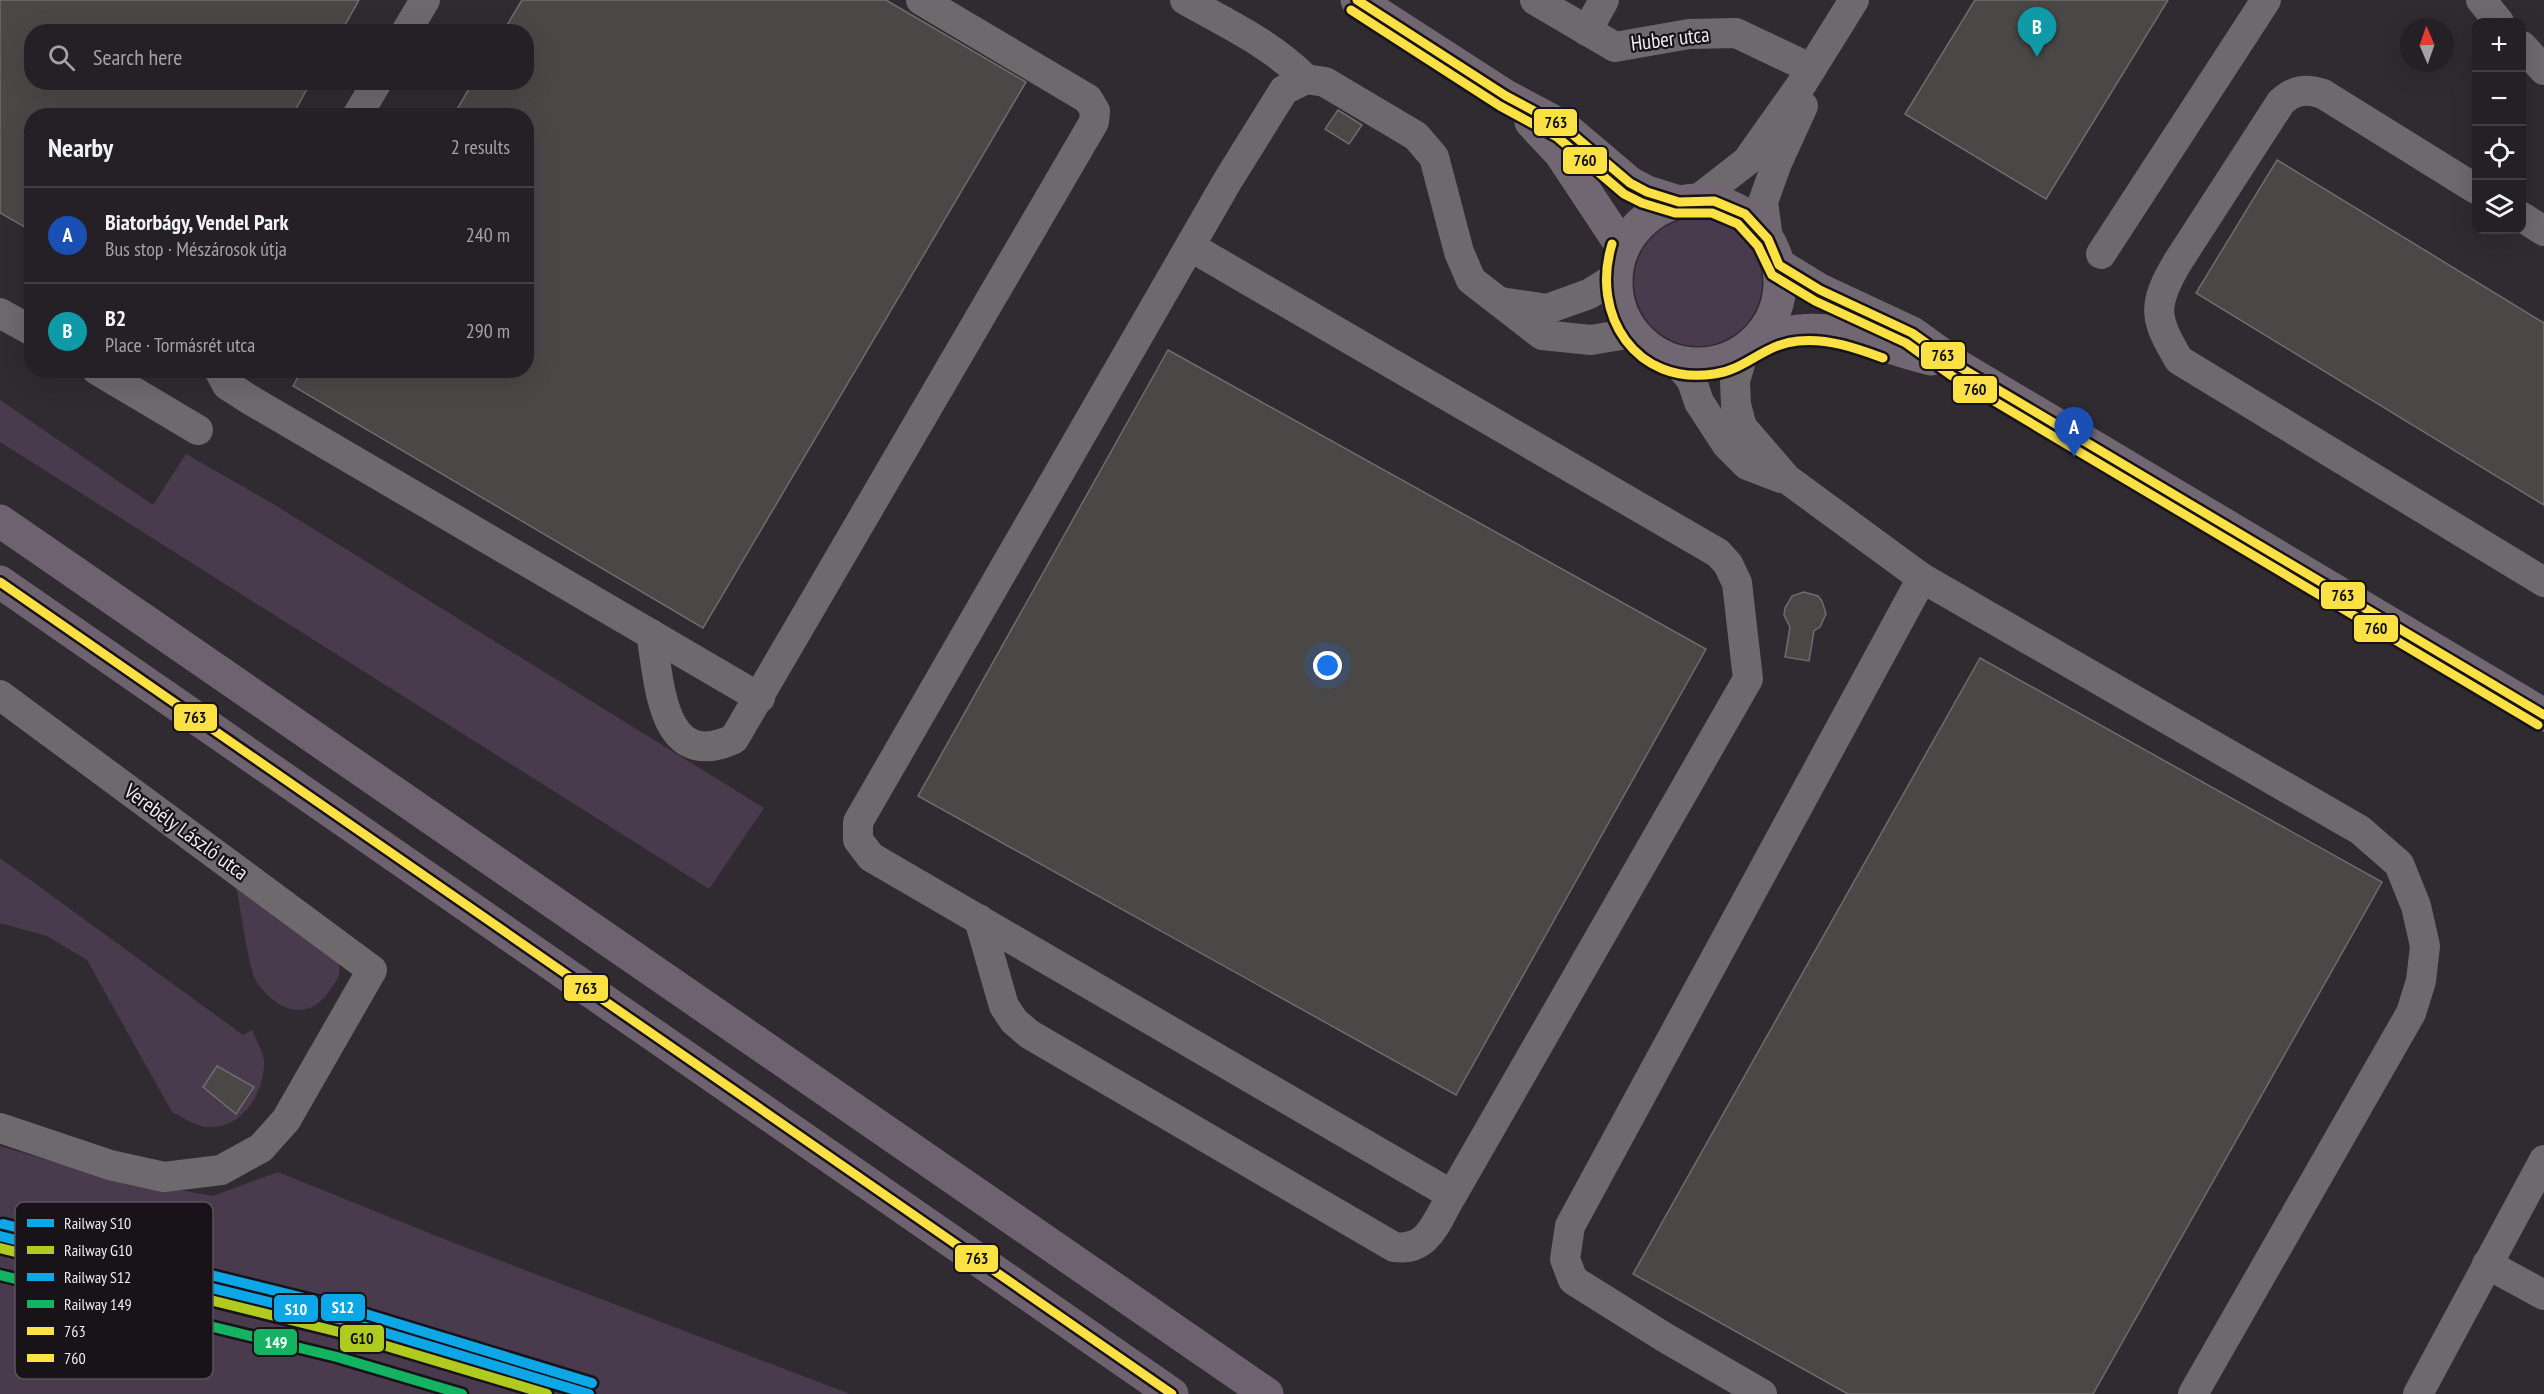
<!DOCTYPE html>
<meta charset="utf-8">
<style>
:root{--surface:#242025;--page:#302d32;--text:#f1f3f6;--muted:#a3a3a7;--line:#413e42;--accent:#ada8ae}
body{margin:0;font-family:"PT Sans Narrow",sans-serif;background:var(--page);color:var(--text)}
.controls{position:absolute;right:18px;top:18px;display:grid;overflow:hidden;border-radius:12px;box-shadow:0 6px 24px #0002}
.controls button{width:54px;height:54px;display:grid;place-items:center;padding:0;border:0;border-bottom:2px solid var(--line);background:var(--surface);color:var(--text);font:30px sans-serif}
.compass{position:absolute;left:2400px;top:18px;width:54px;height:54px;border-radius:50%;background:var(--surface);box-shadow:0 6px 24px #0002;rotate:358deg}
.you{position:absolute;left:1328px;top:666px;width:21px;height:21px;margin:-15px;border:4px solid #fff;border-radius:50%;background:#1a73e8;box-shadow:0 0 0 9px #1a73e833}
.badge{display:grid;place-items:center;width:39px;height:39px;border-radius:50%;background:var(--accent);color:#fff;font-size:20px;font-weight:700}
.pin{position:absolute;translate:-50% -50px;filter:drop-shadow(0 2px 3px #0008)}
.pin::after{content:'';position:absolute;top:32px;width:21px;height:18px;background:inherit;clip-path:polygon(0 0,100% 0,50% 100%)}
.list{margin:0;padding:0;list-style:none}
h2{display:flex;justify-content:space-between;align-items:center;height:78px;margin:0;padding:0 24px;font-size:26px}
h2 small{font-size:20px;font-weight:400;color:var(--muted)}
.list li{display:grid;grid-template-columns:39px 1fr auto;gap:18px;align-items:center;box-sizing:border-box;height:96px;padding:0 24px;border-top:2px solid var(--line)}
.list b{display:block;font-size:22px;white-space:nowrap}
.list p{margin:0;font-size:20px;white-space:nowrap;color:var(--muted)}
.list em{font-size:20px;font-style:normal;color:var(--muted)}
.icon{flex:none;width:33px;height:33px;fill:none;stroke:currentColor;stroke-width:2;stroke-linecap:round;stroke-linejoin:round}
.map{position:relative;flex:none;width:2544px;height:1394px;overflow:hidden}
.search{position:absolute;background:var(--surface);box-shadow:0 6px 24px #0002;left:24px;top:24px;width:510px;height:66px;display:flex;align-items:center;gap:15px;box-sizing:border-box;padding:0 21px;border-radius:24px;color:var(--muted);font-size:22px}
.panel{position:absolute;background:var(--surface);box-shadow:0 6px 24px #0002;left:24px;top:108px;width:510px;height:270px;border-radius:24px}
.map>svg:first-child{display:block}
.green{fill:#4a3a4d}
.building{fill:#4a4747;stroke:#6f6c6c;stroke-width:1.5}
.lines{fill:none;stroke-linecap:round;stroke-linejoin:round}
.minor{stroke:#6d696d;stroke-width:30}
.major{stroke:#716772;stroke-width:33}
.highway{stroke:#6e6270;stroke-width:33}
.bus-1-casing{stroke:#181318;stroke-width:14}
.bus-2-casing{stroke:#181318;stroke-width:14}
.bus-1{stroke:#fbe143;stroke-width:9}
.bus-2{stroke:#fbe143;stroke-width:9}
.rail-1-casing{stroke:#181318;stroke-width:15}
.rail-2-casing{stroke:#181318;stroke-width:15}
.rail-3-casing{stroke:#181318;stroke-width:15}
.rail-4-casing{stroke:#181318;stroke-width:15}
.rail-1{stroke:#0da6e6;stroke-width:10}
.rail-2{stroke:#b0cb1f;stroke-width:10}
.rail-3{stroke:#0da6e6;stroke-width:10}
.rail-4{stroke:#13b361;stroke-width:10}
.labels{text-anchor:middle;stroke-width:4.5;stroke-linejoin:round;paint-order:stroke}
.street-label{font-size:21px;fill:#f1ebf1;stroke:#181318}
.key{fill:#181318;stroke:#595459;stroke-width:1.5}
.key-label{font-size:16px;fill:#f1ebf1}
.line-badge{stroke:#181318;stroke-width:2}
.badge-label{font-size:16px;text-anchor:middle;font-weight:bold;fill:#fff}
.pale-badge-label{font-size:16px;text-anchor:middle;font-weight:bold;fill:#111}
</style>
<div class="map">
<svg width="2544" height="1394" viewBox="0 0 2544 1394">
<rect width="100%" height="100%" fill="#302b31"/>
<g class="green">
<circle cx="1698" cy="282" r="64"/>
<path d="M0,400L153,505L186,454L270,502L764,808L709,889L0,442Z"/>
<path d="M0,858L243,1035L252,1030C256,1040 263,1051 264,1061C265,1091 244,1127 211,1127C197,1128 184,1118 172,1112L87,960L47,936L0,923Z"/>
<path d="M236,886L337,951C337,958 341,967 339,974C339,979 333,985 330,990C308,1024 275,1010 256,981C249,970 240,905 236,886Z"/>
<path d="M0,1146L101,1176L213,1196L278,1172L454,1243L850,1394H0Z"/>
</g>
<g class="building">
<path d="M0,0H359L341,32H32V82H311L292,116H32V231L0,213Z"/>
<path d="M522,0H886L1026,82L703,628L293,386L302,370H526V116H453L473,82H526V32H503Z"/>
<path d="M1975,0H2168L2046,199L1905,114Z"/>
<path d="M1338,110L1362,125L1349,144L1325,129Z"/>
<path d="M2277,160L2544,323V505L2196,293Z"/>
<path d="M1168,350L1706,649L1456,1095L918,796Z"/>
<path d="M1804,592L1818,596L1822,601L1826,614L1820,627L1814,631L1809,661L1785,657L1790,627L1784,615L1785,608L1792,596Z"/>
<path d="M1980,658L2382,882L2093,1394H1848L1633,1274Z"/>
<path d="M217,1066L254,1087L236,1114L203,1087Z"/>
</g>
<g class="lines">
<g class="minor">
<path d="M1185,0C1228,24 1271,44 1306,79"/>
<path d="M1535,0L1615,47L1689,34L1736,33L1810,68"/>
<path d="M2481,0L2499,22"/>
<path d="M1587,31L1604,0"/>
<path d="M406,32L425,0"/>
<path d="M2522,46L2544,70"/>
<path d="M357,116L377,82"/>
<path d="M2476,189L2323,94C2306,88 2294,90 2281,102L2177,263C2151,307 2155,319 2179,360L2544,582"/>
<path d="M1697,200L1747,161L1803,82L1854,0"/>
<path d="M2522,217L2544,231"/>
<path d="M1768,239L1763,202L1777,163L1803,106"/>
<path d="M1191,247L1718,553L1728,564L1737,583L1748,679L1452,1195"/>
<path d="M2101,254L2266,0"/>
<path d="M1501,302L1547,309L1589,294L1616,277"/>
<path d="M0,313L32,331"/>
<path d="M1744,350L1735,381L1736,405L1742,427L1787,479L1922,578L2360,830L2399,864L2416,906L2425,946L2421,981L2411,1013L2193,1394"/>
<path d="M1677,362L1692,381L1699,402L1727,445L1747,465L1781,478"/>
<path d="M97,370L198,430"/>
<path d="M219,370L227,385L252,401L760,698"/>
<path d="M651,634C660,681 660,773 734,739L1094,122L1095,111L1088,99L921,0"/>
<path d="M0,695L372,970L286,1120L261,1148L221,1170L164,1177L110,1165L0,1128"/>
<path d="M979,919L1004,1006L1014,1021L1029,1034L1394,1247C1429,1252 1436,1221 1452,1195L871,857L858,840V822L1228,180L1284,90L1306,79L1325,82L1416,136L1434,157L1459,252L1471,280L1542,335L1591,340L1633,333"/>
<path d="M2487,1264L2544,1295"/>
<path d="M1762,1394L1664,1337L1573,1280L1565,1259L1570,1226L1922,578"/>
<path d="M2418,1394L2544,1160"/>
</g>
<g class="major">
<path d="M1357,0L1506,96L1564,127L1630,183L1647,192L1679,202"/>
<path d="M1531,122L1560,153L1623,248"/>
<circle cx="1698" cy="282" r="82"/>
<path d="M1779,265L1820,290L1912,333L1958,366L2544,715"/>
<path d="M1756,341C1831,315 1860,342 1931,359"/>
</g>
<g class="highway">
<path d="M0,521L1267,1394"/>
<path d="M0,582L1172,1394"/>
</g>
<defs>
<g id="bus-1">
<path d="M1357,0L1506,96L1564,127L1630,183L1647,192L1679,202L1714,201L1745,214L1768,239L1779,265L1820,290L1912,333L1958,366L2544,715"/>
<path d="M0,582L1172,1394"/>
</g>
<g id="bus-2">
<path d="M1351,10L1500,106L1557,137L1624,194L1642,203L1675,213H1712L1738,224L1758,246L1772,275L1815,301L1906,343L1952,376L2538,725"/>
<path d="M1612,244C1590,315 1636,386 1714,374C1746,370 1764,344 1798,341C1828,338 1856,348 1883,358"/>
</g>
</defs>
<use href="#bus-1" class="bus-1-casing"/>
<use href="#bus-2" class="bus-2-casing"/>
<use href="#bus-1" class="bus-1"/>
<use href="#bus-2" class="bus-2"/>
<defs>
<path id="rail-1" d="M0,1236L346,1321L589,1394"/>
<path id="rail-2" d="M0,1248L343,1333L547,1394"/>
<path id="rail-3" d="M3,1224L349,1309L592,1383"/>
<path id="rail-4" d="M0,1275L337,1357L462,1394"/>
</defs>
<use href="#rail-1" class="rail-1-casing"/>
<use href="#rail-2" class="rail-2-casing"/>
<use href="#rail-3" class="rail-3-casing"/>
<use href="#rail-4" class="rail-4-casing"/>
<use href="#rail-1" class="rail-1"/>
<use href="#rail-2" class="rail-2"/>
<use href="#rail-3" class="rail-3"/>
<use href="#rail-4" class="rail-4"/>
</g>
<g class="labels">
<g class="street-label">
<text transform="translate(1670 39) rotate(-7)" y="7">Huber utca</text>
<text transform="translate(186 832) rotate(36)" y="7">Verebély László utca</text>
</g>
</g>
<rect x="15" y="1202" width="198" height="177" rx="9" class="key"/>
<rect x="27" y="1219" width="27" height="8" fill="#0da6e6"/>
<rect x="27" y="1246" width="27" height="8" fill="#b0cb1f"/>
<rect x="27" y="1273" width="27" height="8" fill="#0da6e6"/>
<rect x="27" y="1300" width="27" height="8" fill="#13b361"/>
<rect x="27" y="1327" width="27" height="8" fill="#fbe143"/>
<rect x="27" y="1354" width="27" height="8" fill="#fbe143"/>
<g class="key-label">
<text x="64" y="1229">Railway S10</text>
<text x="64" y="1256">Railway G10</text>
<text x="64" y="1283">Railway S12</text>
<text x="64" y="1310">Railway 149</text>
<text x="64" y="1337">763</text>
<text x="64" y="1364">760</text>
</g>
<g class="line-badge">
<rect x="1533" y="108" width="45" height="29" rx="6" fill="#fbe143"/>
<rect x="1562" y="146" width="46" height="29" rx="6" fill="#fbe143"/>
<rect x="1920" y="341" width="46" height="29" rx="6" fill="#fbe143"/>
<rect x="1952" y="375" width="46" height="29" rx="6" fill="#fbe143"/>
<rect x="2320" y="581" width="46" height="29" rx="6" fill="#fbe143"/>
<rect x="2353" y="614" width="46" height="29" rx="6" fill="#fbe143"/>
<rect x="173" y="703" width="45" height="29" rx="6" fill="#fbe143"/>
<rect x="563" y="974" width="46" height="28" rx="6" fill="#fbe143"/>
<rect x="954" y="1244" width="45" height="29" rx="6" fill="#fbe143"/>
<rect x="320" y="1293" width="46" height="29" rx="6" fill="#0da6e6"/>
<rect x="273" y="1294" width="46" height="29" rx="6" fill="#0da6e6"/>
<rect x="339" y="1324" width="46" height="29" rx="6" fill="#b0cb1f"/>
<rect x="253" y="1328" width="45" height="28" rx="6" fill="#13b361"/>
</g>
<g class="badge-label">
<text x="343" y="1313">S12</text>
<text x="296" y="1315">S10</text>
<text x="276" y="1348">149</text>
</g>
<g class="pale-badge-label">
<text x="1556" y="128">763</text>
<text x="1585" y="166">760</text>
<text x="1943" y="361">763</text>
<text x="1975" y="395">760</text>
<text x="2343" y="601">763</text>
<text x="2376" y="634">760</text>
<text x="195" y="723">763</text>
<text x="586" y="994">763</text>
<text x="977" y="1264">763</text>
<text x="362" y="1344">G10</text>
</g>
</svg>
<div class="controls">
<button>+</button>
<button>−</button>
<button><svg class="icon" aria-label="locate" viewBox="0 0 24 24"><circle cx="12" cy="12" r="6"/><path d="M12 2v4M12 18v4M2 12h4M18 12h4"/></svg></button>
<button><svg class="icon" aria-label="layers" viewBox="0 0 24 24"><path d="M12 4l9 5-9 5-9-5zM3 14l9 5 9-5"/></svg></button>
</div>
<svg class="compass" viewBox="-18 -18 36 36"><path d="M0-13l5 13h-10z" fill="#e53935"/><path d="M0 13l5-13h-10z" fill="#a3a3a7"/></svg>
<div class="you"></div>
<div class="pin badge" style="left:2074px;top:457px;background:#1a4fb4">A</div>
<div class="pin badge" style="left:2037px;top:57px;background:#0f9aa8">B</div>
<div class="search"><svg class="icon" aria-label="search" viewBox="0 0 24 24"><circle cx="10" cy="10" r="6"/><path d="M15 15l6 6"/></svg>Search here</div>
<section class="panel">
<h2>Nearby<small>2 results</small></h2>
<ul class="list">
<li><span class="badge" style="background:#1a4fb4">A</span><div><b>Biatorbágy, Vendel Park</b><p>Bus stop · Mészárosok útja</p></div><em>240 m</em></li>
<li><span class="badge" style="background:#0f9aa8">B</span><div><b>B2</b><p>Place · Tormásrét utca</p></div><em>290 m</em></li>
</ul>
</section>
</div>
